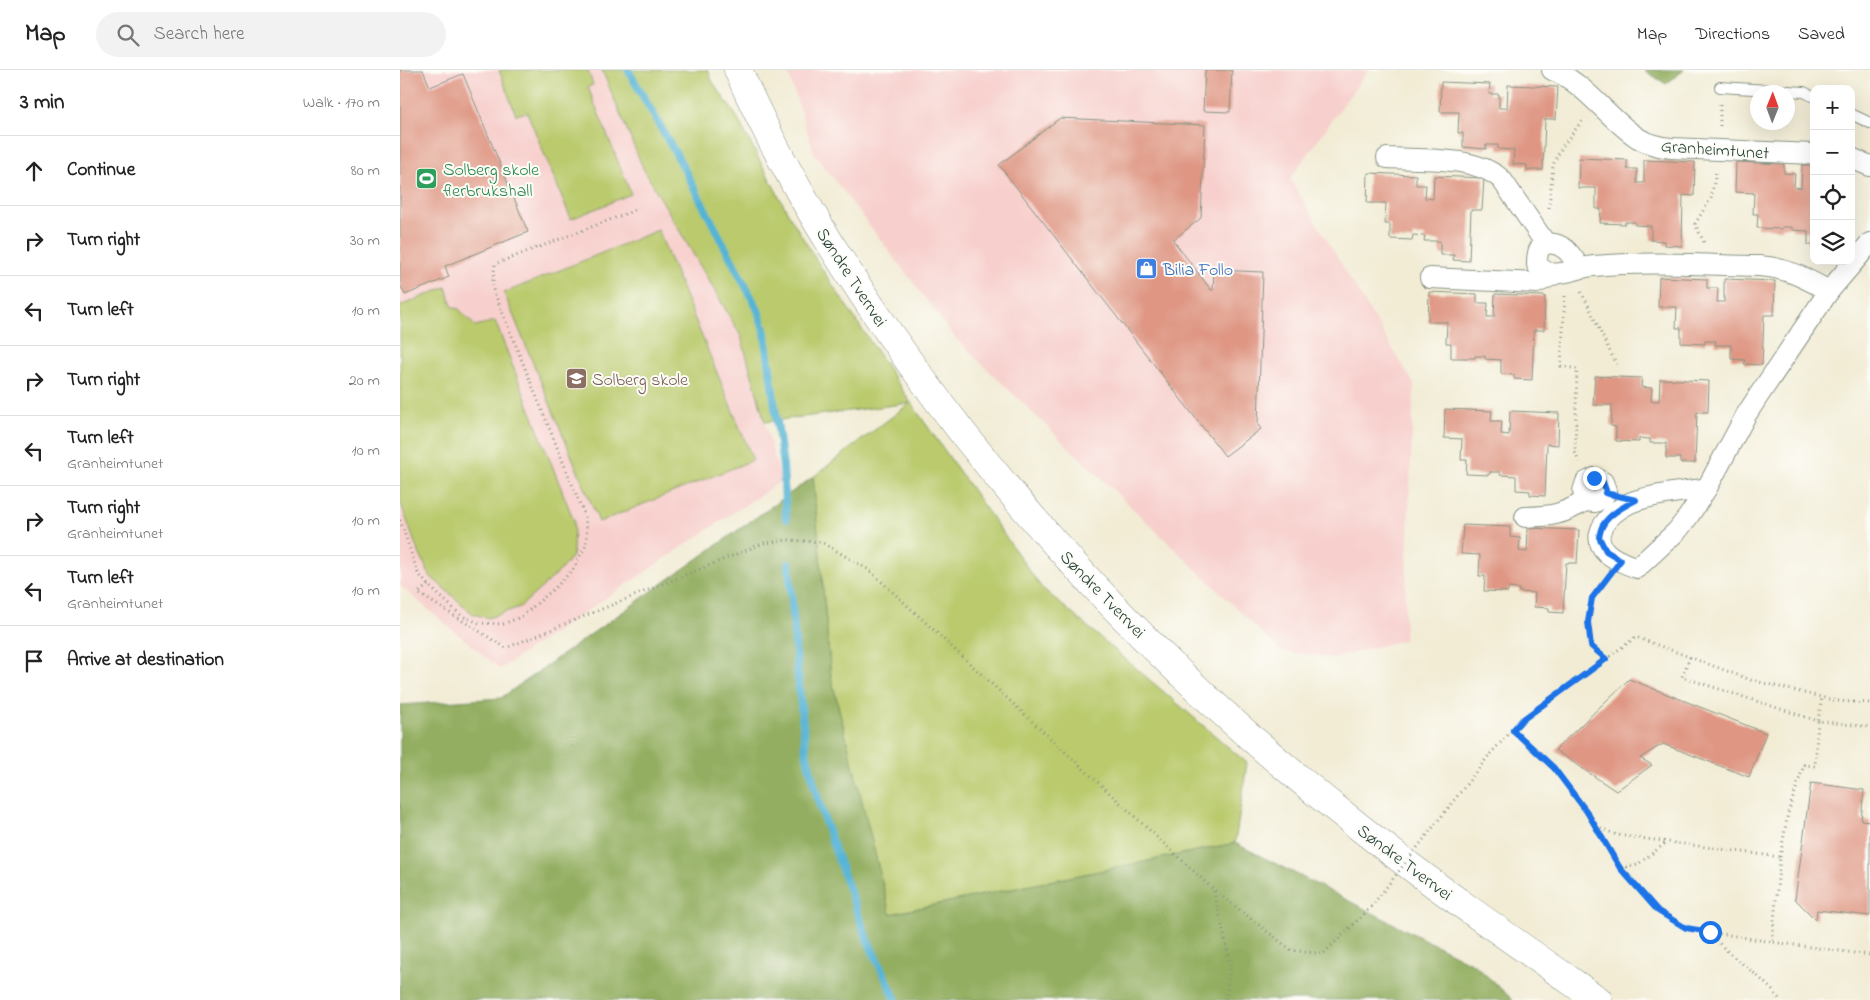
<!DOCTYPE html>
<meta charset="utf-8">
<style>
:root{--surface:#fff;--page:#f2f2f2;--text:#222;--muted:#767676;--line:#e0e0e0}
body{margin:0;font-family:"Indie Flower",sans-serif;background:var(--page);color:var(--text)}
.controls{position:absolute;right:15px;top:15px;display:grid;overflow:hidden;border-radius:10px;box-shadow:0 5px 20px #0002}
.controls button{width:45px;height:45px;display:grid;place-items:center;padding:0;border:0;border-bottom:1px solid var(--line);background:var(--surface);color:var(--text);font:25px sans-serif}
.compass{position:absolute;left:1350px;top:15px;width:45px;height:45px;border-radius:50%;background:var(--surface);box-shadow:0 5px 20px #0002;rotate:1deg}
.stop{position:absolute;width:15px;height:15px;margin:-11px;border:4px solid #1a73e8;border-radius:50%;background:#fff}
.stop.end{background:#1a73e8;border-color:#fff;box-shadow:0 1px 5px #0008}
.list{margin:0;padding:0;list-style:none}
h2{display:flex;justify-content:space-between;align-items:center;height:65px;margin:0;padding:0 20px;font-size:21px}
h2 small{font-size:16px;font-weight:400;color:var(--muted)}
.list li{display:grid;grid-template-columns:32px 1fr auto;gap:15px;align-items:center;box-sizing:border-box;height:70px;padding:0 20px;border-top:1px solid var(--line)}
.list b{display:block;font-size:19px;white-space:nowrap}
.list p{margin:0;font-size:16px;white-space:nowrap;color:var(--muted)}
.list em{font-size:16px;font-style:normal;color:var(--muted)}
.icon{flex:none;width:28px;height:28px;fill:none;stroke:currentColor;stroke-width:2;stroke-linecap:round;stroke-linejoin:round}
.map{position:relative;flex:none;width:1470px;height:930px;overflow:hidden}
header{display:flex;align-items:center;gap:30px;box-sizing:border-box;height:70px;padding:0 25px;background:var(--surface);border-bottom:1px solid var(--line)}
header strong{font-size:24px}
nav{display:flex;gap:28px;margin-inline-start:auto;font-size:18px}
.search{width:350px;height:45px;background:var(--page);display:flex;align-items:center;gap:12px;box-sizing:border-box;padding:0 18px;border-radius:28px;color:var(--muted);font-size:19px}
main{display:flex}
aside{flex:1;background:var(--surface)}
.map>svg:first-child{display:block}
.built{fill:#f7d0cd}
.green{fill:#baca6d;stroke:#6c8450}
.forest{fill:#93ae60;stroke:#59764a}
.lines{fill:none;stroke-linecap:round;stroke-linejoin:round}
.stream{stroke:#55b4d4;stroke-width:8}
.building{fill:#df9784}
.service-casing{stroke:#889484;stroke-width:12}
.minor-casing{stroke:#889484;stroke-width:22}
.primary-casing{stroke:#889484;stroke-width:29}
.path{stroke:#889484;stroke-width:3;stroke-dasharray:1 4;stroke-linecap:butt}
.service{stroke:#fff;stroke-width:10}
.minor{stroke:#fff;stroke-width:20}
.primary{stroke:#fff;stroke-width:28}
.path-bridge{stroke:#889484;stroke-width:3;stroke-dasharray:1 4;stroke-linecap:butt}
.route{stroke:#1a73e8;stroke-width:6}
.labels{text-anchor:middle;stroke-width:4;stroke-linejoin:round;paint-order:stroke}
.street-label{font-size:18px;fill:#1f3d34;stroke:#fdfcf7}
.leisure-label{font-size:18px;fill:#27864d;stroke:#fdfcf7;text-anchor:start}
.shop-label{font-size:18px;fill:#366cbe;stroke:#fdfcf7;text-anchor:start}
.education-label{font-size:18px;fill:#785e54;stroke:#fdfcf7;text-anchor:start}
</style>
<header>
<strong>Map</strong>
<div class="search"><svg class="icon" aria-label="search" viewBox="0 0 24 24"><circle cx="10" cy="10" r="6"/><path d="M15 15l6 6"/></svg>Search here</div>
<nav><a>Map</a><a>Directions</a><a>Saved</a></nav>
</header>
<main>
<aside>
<h2>3 min<small>Walk · 170 m</small></h2>
<ul class="list">
<li><svg class="icon" aria-label="ahead" viewBox="0 0 24 24"><path d="M12 20V5M6 11l6-6 6 6"/></svg><div><b>Continue</b></div><em>80 m</em></li>
<li><svg class="icon" aria-label="right" viewBox="0 0 24 24"><path d="M7 20v-9h11M14 6l5 5-5 5"/></svg><div><b>Turn right</b></div><em>30 m</em></li>
<li><svg class="icon" aria-label="left" viewBox="0 0 24 24"><path d="M17 20v-9H6M10 6l-5 5 5 5"/></svg><div><b>Turn left</b></div><em>10 m</em></li>
<li><svg class="icon" aria-label="right" viewBox="0 0 24 24"><path d="M7 20v-9h11M14 6l5 5-5 5"/></svg><div><b>Turn right</b></div><em>20 m</em></li>
<li><svg class="icon" aria-label="left" viewBox="0 0 24 24"><path d="M17 20v-9H6M10 6l-5 5 5 5"/></svg><div><b>Turn left</b><p>Granheimtunet</p></div><em>10 m</em></li>
<li><svg class="icon" aria-label="right" viewBox="0 0 24 24"><path d="M7 20v-9h11M14 6l5 5-5 5"/></svg><div><b>Turn right</b><p>Granheimtunet</p></div><em>10 m</em></li>
<li><svg class="icon" aria-label="left" viewBox="0 0 24 24"><path d="M17 20v-9H6M10 6l-5 5 5 5"/></svg><div><b>Turn left</b><p>Granheimtunet</p></div><em>10 m</em></li>
<li><svg class="icon" aria-label="arrive" viewBox="0 0 24 24"><path d="M6 21V4h12l-3 4 3 4H6"/></svg><div><b>Arrive at destination</b></div></li>
</ul>
</aside>
<div class="map">
<svg width="1470" height="930" viewBox="0 0 1470 930">
<rect width="100%" height="100%" fill="#fdfcf7"/>
<filter id="ink" filterUnits="userSpaceOnUse"><feTurbulence type="fractalNoise" baseFrequency=".02" numOctaves="2"/><feDisplacementMap in="SourceGraphic" scale="10" xChannelSelector="R" yChannelSelector="G"/><feConvolveMatrix kernelMatrix="1 2 1 2 8 2 1 2 1" color-interpolation-filters="sRGB"/></filter>
<filter id="wash" filterUnits="userSpaceOnUse"><feTurbulence type="fractalNoise" baseFrequency=".0096" numOctaves="4" result="noise"/><feDisplacementMap in="SourceGraphic" scale="20" xChannelSelector="R" yChannelSelector="G"/><feGaussianBlur stdDeviation="1.12" result="paint"/><feColorMatrix in="noise" values="0 0 0 0 0 0 0 0 0 0 0 0 0 0 0 0 0 1.4 0 .05"/><feComposite in="paint" operator="in"/></filter>
<g filter="url(#wash)">
<rect width="100%" height="100%" fill="#f2ecd5"/>
<g class="built">
<path d="M0,0H202L243,98L341,266L381,411L100,599L0,516Z"/>
<path d="M387,0H968L890,109L1014,314L1004,570L933,588L881,581L557,270L414,83Z"/>
</g>
<g class="green">
<path d="M99,0H188L193,15L188,17L231,124L171,149L127,42L116,45Z"/>
<path d="M202,0H308L312,11L335,44L389,145L420,196L511,333L641,517L847,693L835,773L490,844L431,607L413,407L510,333L365,352L341,266L243,98Z"/>
<path d="M258,160L353,390L199,452L104,223Z"/>
<path d="M46,217L52,236L59,239L75,256L95,251L174,451L173,485L158,503L120,537L88,548L73,544L30,506L16,476L0,431V236Z"/>
</g>
<g class="forest">
<path d="M1244,0H1284L1266,14Z"/>
<path d="M413,407L431,607L490,844L835,773L1075,895L1113,930H0V635L101,628Z"/>
</g>
<g class="lines">
<g class="stream">
<path d="M228,0L280,91L358,240L365,263L383,396L386,449"/>
<path d="M389,494L397,599L406,682L414,715L426,755L467,869L496,930"/>
</g>
</g>
<g id="blocks">
<g class="building">
<path d="M0,0H23L30,17L63,4L128,162L45,196L49,207L5,225L0,215Z"/>
<path d="M805,0H832L830,42L803,41Z"/>
<path d="M1041,12L1090,14L1089,24H1099V38H1107L1108,15L1158,17L1156,49H1145L1143,100H1127V95L1113,94L1114,80L1098,79V75H1086V79L1063,77V63H1058L1059,42H1040Z"/>
<path d="M660,48L805,55L801,148L773,170L811,220H813L814,200L863,202L858,355L861,359L825,386L599,95Z"/>
<path d="M1179,88L1227,90V99H1237V113H1244V90L1295,92L1294,126L1283,125L1282,176L1264,175V171L1251,170V156L1235,155V152H1225V154L1200,153L1201,139H1196V118H1178Z"/>
<path d="M1336,92L1384,94V103L1395,104L1394,117L1401,118L1402,95H1414V175H1408V161L1392,160V157H1382V159L1357,158L1358,144H1353L1354,123L1335,122Z"/>
<path d="M968,103L1016,105V115H1026L1025,128L1033,129L1034,106L1084,108L1082,140H1071L1069,191L1053,190L1054,185H1040V171H1024L1025,166L1013,165L1012,170L990,169V154H985L986,133H967Z"/>
<path d="M1259,207L1307,209V218H1318L1317,232H1324V209L1375,211L1374,245H1364L1362,295L1344,294L1345,290L1331,289V275H1315L1316,271H1305V274L1281,273V258H1276L1277,237H1258Z"/>
<path d="M1029,222L1077,224V233H1088L1087,247H1094L1095,224L1145,226L1144,260H1134L1132,310L1114,309V305L1101,304V290L1085,289V286H1075V288H1051V273H1046L1047,252H1028Z"/>
<path d="M1195,306L1242,308L1241,317L1252,318L1251,331H1259L1260,309L1309,311L1308,342H1297L1295,393H1280V388H1266V373H1250V369L1239,368V372L1216,371V357L1211,356L1212,335H1193Z"/>
<path d="M1045,339L1092,341L1091,351H1102L1101,364L1109,365L1110,341L1159,343L1158,375L1147,374L1145,426L1130,425V421L1116,420V406L1100,405V402H1090L1089,405L1066,404L1067,390H1061L1062,369L1044,368Z"/>
<path d="M1063,455L1110,457V467L1120,468L1119,481L1127,482L1128,458L1179,460L1177,493H1166L1163,543L1149,542V538L1134,537L1135,523L1119,522V519L1108,518V522L1084,521L1085,506H1079L1080,485L1061,484Z"/>
<path d="M1229,609L1366,663L1349,707L1263,674L1240,688L1252,695L1216,721L1155,680Z"/>
<path d="M1411,713L1464,720L1461,750L1470,751V846L1417,840L1416,850L1395,829Z"/>
</g>
</g>
</g>
<g filter="url(#ink)">
<use href="#blocks" fill-opacity="0" stroke="#889484" stroke-width="1"/>
<g class="lines">
<defs>
<g id="service">
<path d="M1320,17L1404,22L1414,27"/>
<path d="M1451,44L1470,53"/>
</g>
<g id="minor">
<path d="M1152,0C1186,13 1207,48 1238,68C1248,74 1260,77 1271,78L1414,84"/>
<path d="M987,88C1022,90 1075,85 1102,110L1146,174"/>
<path d="M1451,88L1470,96"/>
<path d="M1180,198C1175,191 1171,184 1165,179C1156,172 1141,170 1138,183C1137,187 1137,191 1137,195C1153,213 1174,197 1194,196C1249,191 1304,195 1359,196C1388,198 1405,208 1429,221"/>
<path d="M1030,208L1137,213L1153,205"/>
<path d="M1194,408L1203,412L1206,420L1203,428L1195,432L1185,431L1183,421L1186,412Z"/>
<path d="M1307,418C1284,422 1261,423 1238,430C1219,435 1185,461 1206,482C1214,490 1227,494 1237,498L1277,461L1288,447L1307,418L1346,345L1359,325L1429,221L1470,173"/>
<path d="M1125,447C1152,446 1162,445 1185,431"/>
</g>
<path id="primary" d="M338,0C384,105 444,201 511,294C638,470 791,627 963,760C1039,820 1119,875 1198,930"/>
</defs>
<use href="#service" class="service-casing"/>
<use href="#minor" class="minor-casing"/>
<use href="#primary" class="primary-casing"/>
<g class="path">
<path d="M1320,35V59"/>
<path d="M1149,138L1153,95L1162,77L1184,48"/>
<path d="M1304,172L1295,154L1311,128L1316,102"/>
<path d="M1181,222C1194,245 1203,271 1217,294"/>
<path d="M1165,226L1161,296L1177,299L1175,382L1179,392"/>
<path d="M0,450L18,503L28,515L62,546L79,553L103,554L121,547L156,517L174,498L185,477L187,465L185,446L92,217L95,194L238,139"/>
<path d="M28,515L18,523L106,578L364,473L388,470L421,472L469,500L814,820L891,880L923,884L971,837"/>
<path d="M1290,587L1282,607L1418,651L1422,627"/>
<path d="M1206,589L1191,576L1188,552L1192,528L1207,509"/>
<path d="M1113,660L1153,698L1187,742L1220,798L1258,841L1286,858L1372,872L1470,885"/>
<path d="M1090,684L1122,650L1236,567L1351,610L1437,631L1470,633"/>
<path d="M1196,756L1217,765L1380,787L1372,872"/>
<path d="M1380,787L1388,743L1404,695L1415,696L1418,651L1470,657"/>
<path d="M1221,798L1237,795L1267,772"/>
<path d="M814,821L831,896L825,930"/>
<path d="M1310,862C1329,889 1361,903 1380,930"/>
</g>
<use href="#service" class="service"/>
<use href="#minor" class="minor"/>
<use href="#primary" class="primary"/>
<path class="path-bridge" d="M971,837L1090,684"/>
</g>
</g>
<g class="lines" filter="url(#ink)">
<path class="route" d="M1194,408L1203,412L1206,420L1205,423L1236,430C1225,436 1209,444 1203,455C1201,458 1200,463 1199,467L1206,481L1221,490L1192,528L1188,552L1191,576L1206,589L1122,650L1113,660L1154,698L1187,742L1220,798L1258,841L1286,858L1310,862"/>
</g>
<defs>
<symbol id="stadium-square" viewBox="-11 -11 22 22"><rect x="-9" y="-9" width="18" height="18" rx="4" fill="#2e9e5b" stroke="#fdfcf7"/><path d="M0-5a6.5 5 0 1 0 0 10a6.5 5 0 1 0 0-10ZM-3.5-1.8h7v3.6h-7Z" fill="#fff"/></symbol>
<symbol id="shop-square" viewBox="-11 -11 22 22"><rect x="-9" y="-9" width="18" height="18" rx="4" fill="#3f7fe0" stroke="#fdfcf7"/><path d="M-5-2.5h2.3a2.7 3.5 0 0 1 5.4 0H5L5.5 6h-11ZM-1.5-2.5h3a1.5 2.3 0 0 0-3 0Z" fill="#fff"/></symbol>
<symbol id="school-square" viewBox="-11 -11 22 22"><rect x="-9" y="-9" width="18" height="18" rx="4" fill="#8d6e63" stroke="#fdfcf7"/><path d="M0-5L7-2L0 1L-7-2ZM-4 1L0 2.5L4 1V4Q0 6-4 4Z" fill="#fff"/></symbol>
</defs>
<g fill-rule="evenodd">
<use href="#stadium-square" x="14" y="96" width="25" height="25"/>
<use href="#shop-square" x="734" y="186" width="25" height="25"/>
<use href="#school-square" x="164" y="296" width="25" height="25"/>
</g>
<g class="labels">
<g class="street-label">
<text transform="translate(1315 79) rotate(4)" y="6">Granheimtunet</text>
<text transform="translate(452 207) rotate(57)" y="6">Søndre Tverrvei</text>
<text transform="translate(703 524) rotate(46)" y="6">Søndre Tverrvei</text>
<text transform="translate(1005 792) rotate(37)" y="6">Søndre Tverrvei</text>
</g>
<g class="leisure-label">
<text x="43" y="105">Solberg skole<tspan x="43" dy="21">flerbrukshall</tspan></text>
</g>
<g class="shop-label">
<text x="763" y="205">Bilia Follo</text>
</g>
<g class="education-label">
<text x="192" y="315">Solberg skole</text>
</g>
</g>
</svg>
<div class="controls">
<button>+</button>
<button>−</button>
<button><svg class="icon" aria-label="locate" viewBox="0 0 24 24"><circle cx="12" cy="12" r="6"/><path d="M12 2v4M12 18v4M2 12h4M18 12h4"/></svg></button>
<button><svg class="icon" aria-label="layers" viewBox="0 0 24 24"><path d="M12 4l9 5-9 5-9-5zM3 14l9 5 9-5"/></svg></button>
</div>
<svg class="compass" viewBox="-18 -18 36 36"><path d="M0-13l5 13h-10z" fill="#e53935"/><path d="M0 13l5-13h-10z" fill="#767676"/></svg>
<div class="stop" style="left:1310px;top:862px"></div>
<div class="stop end" style="left:1194px;top:408px"></div>
</div>
</main>
